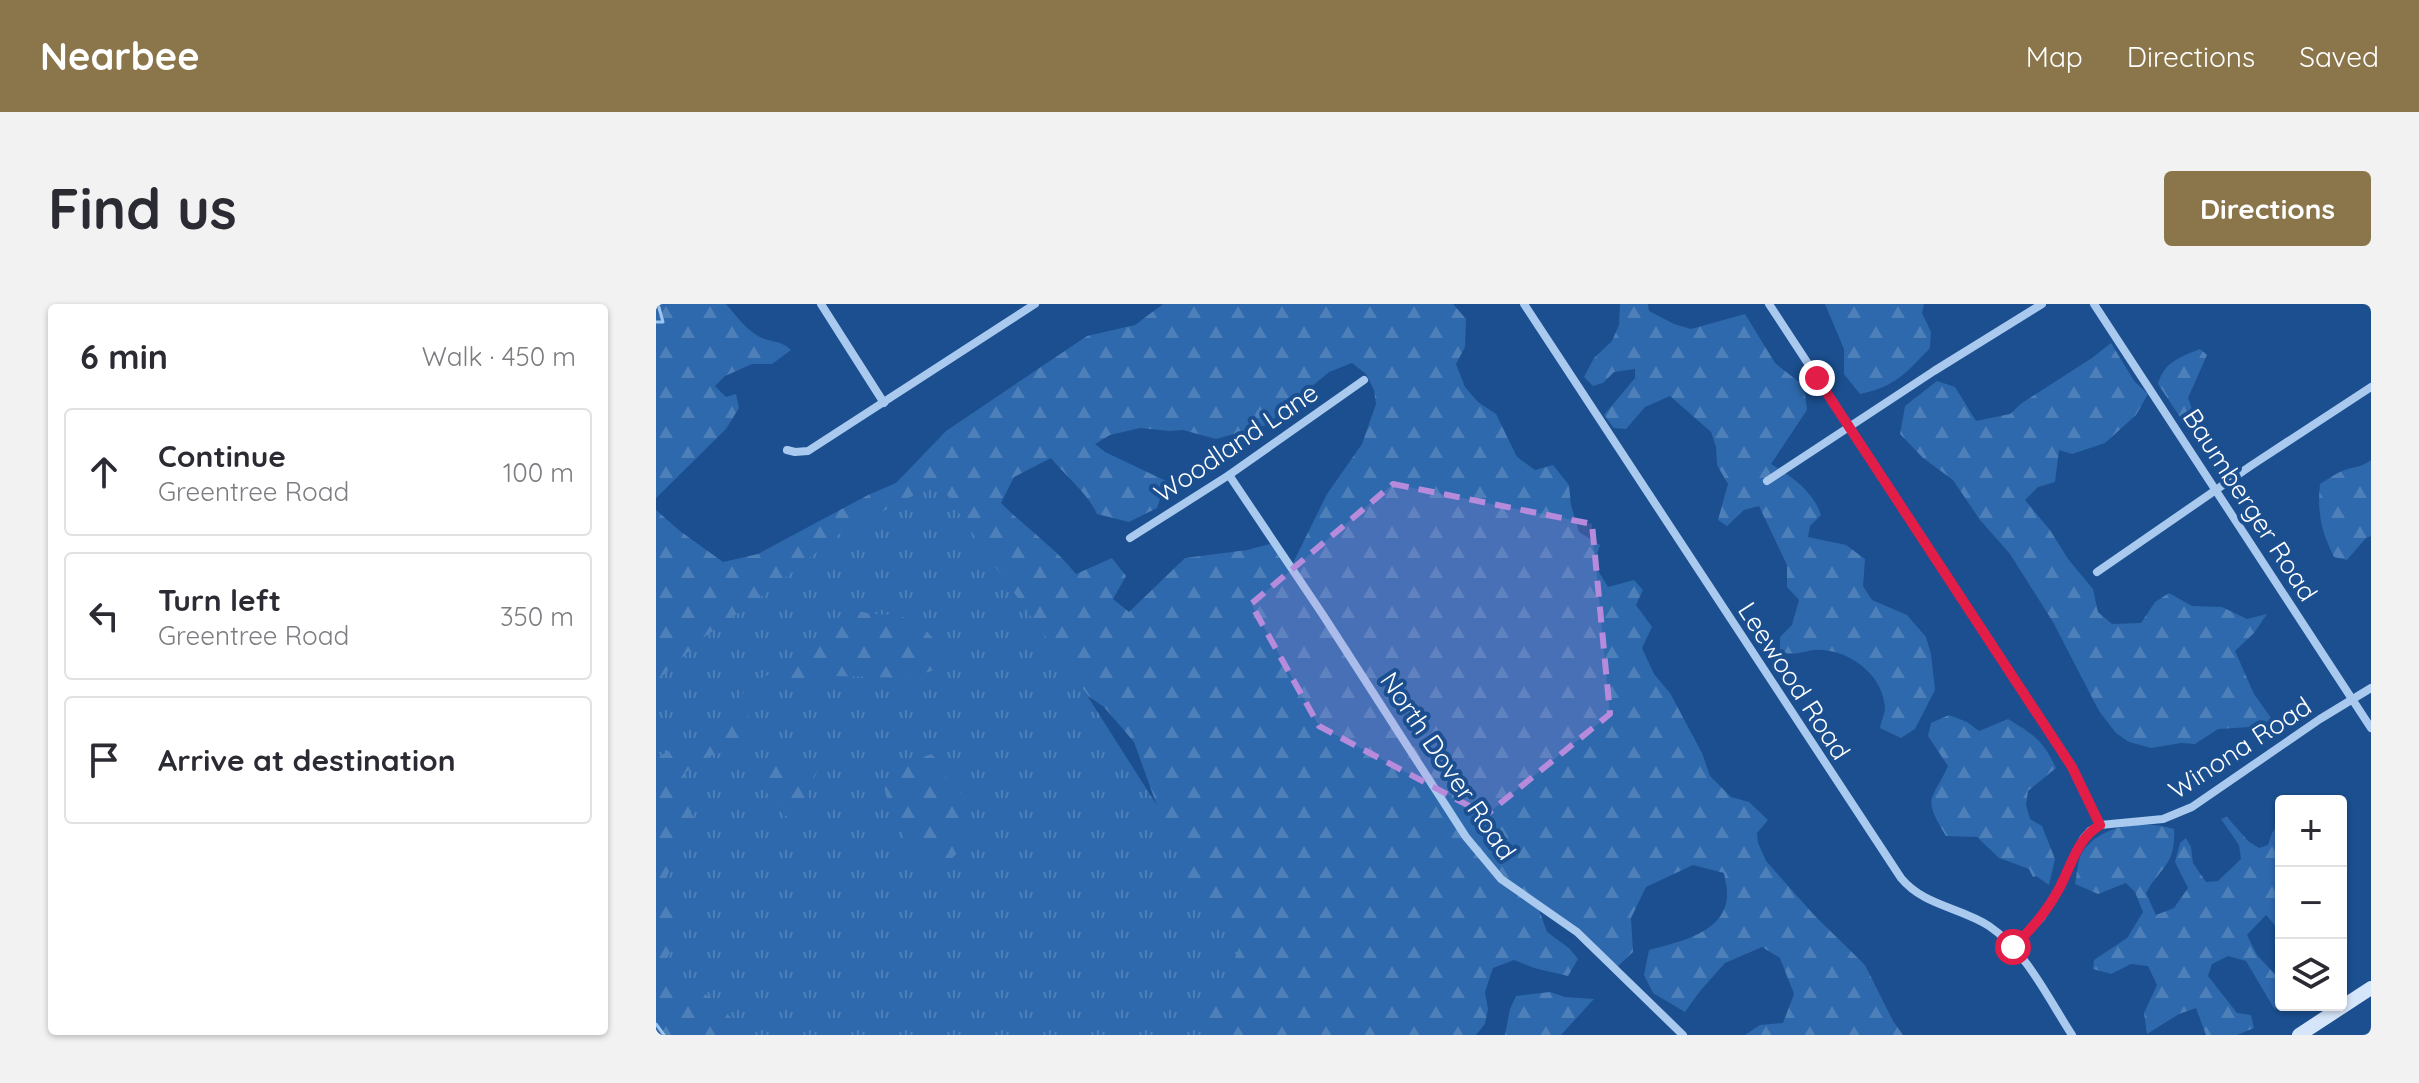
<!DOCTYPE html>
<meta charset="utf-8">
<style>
:root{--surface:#fff;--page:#f2f2f3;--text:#2b2b33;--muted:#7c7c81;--line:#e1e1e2;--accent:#8a764a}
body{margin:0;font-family:Quicksand,sans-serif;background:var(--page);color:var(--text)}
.controls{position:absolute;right:24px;bottom:24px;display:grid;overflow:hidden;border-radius:8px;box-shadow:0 2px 6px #0004}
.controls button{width:72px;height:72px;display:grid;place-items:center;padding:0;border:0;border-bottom:2px solid var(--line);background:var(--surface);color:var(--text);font:40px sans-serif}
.stop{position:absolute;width:24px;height:24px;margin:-18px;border:6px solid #e11d48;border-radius:50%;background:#fff}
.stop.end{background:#e11d48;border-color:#fff;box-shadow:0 2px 8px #0008}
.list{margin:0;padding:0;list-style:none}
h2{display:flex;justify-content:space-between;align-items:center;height:104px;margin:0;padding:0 32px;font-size:34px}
h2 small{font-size:26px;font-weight:400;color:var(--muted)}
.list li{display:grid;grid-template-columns:52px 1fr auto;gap:24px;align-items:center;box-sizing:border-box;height:128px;margin:0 16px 16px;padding:0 16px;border:2px solid var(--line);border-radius:8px}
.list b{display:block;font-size:30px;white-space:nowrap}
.list p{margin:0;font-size:26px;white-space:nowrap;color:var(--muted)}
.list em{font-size:26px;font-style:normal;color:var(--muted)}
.icon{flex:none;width:44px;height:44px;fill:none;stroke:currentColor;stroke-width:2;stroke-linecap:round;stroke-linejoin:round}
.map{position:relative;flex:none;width:1715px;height:731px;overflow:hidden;border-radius:8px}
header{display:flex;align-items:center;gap:48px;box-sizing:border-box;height:112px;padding:0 40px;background:var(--accent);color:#fff}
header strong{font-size:38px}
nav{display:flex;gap:44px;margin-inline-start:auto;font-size:28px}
.intro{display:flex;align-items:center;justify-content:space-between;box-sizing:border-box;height:192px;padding:0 48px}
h1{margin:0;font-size:56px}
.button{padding:20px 36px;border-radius:8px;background:var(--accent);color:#fff;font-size:28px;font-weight:700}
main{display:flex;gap:48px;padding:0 48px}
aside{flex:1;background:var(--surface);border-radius:8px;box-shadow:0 2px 6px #0004}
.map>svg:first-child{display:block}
.grass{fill:url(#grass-tufts)}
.forest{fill:url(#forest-firs);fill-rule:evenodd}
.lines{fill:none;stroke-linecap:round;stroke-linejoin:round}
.stream{stroke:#9cc4f0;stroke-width:3}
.street{stroke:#a9c9ee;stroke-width:8}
.secondary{stroke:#d6e6fa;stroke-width:14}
.route{stroke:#e11d48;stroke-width:10}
.marked{fill:#b68bdc;fill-opacity:0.2;stroke:#b68bdc;stroke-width:6;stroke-dasharray:16 10;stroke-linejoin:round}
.labels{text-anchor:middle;stroke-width:8;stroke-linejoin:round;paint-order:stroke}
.street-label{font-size:26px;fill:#fff;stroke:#1b4f8f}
</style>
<header>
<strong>Nearbee</strong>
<nav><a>Map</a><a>Directions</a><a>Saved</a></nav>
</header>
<div class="intro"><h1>Find us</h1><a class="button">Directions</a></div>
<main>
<aside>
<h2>6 min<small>Walk · 450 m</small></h2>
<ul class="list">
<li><svg class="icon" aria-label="ahead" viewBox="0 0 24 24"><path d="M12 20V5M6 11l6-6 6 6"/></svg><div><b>Continue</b><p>Greentree Road</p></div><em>100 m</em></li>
<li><svg class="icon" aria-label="left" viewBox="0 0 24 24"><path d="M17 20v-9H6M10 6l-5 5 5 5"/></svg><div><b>Turn left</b><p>Greentree Road</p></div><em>350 m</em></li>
<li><svg class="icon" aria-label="arrive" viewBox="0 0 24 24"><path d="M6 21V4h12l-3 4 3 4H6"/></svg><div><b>Arrive at destination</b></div></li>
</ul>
</aside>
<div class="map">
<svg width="1715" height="731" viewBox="0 0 1715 731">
<defs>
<pattern id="grass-tufts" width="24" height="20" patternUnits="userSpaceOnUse" patternTransform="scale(2)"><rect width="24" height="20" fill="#2e69ad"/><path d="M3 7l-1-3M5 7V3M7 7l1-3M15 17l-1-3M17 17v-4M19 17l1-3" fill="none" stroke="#4d80b9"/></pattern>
<pattern id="forest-firs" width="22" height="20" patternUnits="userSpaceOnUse" patternTransform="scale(2)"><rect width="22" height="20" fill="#2e69ad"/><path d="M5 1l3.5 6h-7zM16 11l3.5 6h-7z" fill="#4d80b9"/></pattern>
</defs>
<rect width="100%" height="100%" fill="#1b4f8f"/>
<path class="grass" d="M282,157L647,731H0V332Z"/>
<g class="forest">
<path d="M0,0H70C79,10 88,23 99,30C113,40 122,34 135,46L116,60H96L69,72L59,82L70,93L80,90L83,104L70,125L0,194Z"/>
<path d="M507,0H797L810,15L809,43L800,60L809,83L822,98L840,110L861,153L879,166L897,161L913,181L915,201L923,228L944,241L938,260L952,283L978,276L987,286L980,301L996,323L986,344L998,370L1014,389L1046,449L1054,472L1075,493L1093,498L1112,516L1101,529L1102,539L1110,557L1158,611L1209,661L1237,717L1247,731H1089L1104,721L1127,719L1138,690L1124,654L1106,643L1069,659L1044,687L1029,708L997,689L988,671L993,646C1023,638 1072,628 1071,589C1071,583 1069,576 1068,569L1037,561L990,583L975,614L977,648L960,664L881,600L891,628L913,644L922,655L912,672L878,664L858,656L837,664L829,688L832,705L829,720L820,731H546L544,703L572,674L586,635L543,601L500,499L478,438L448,403L432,392L331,251L280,174L264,188L183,230L109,290L47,334L0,378V206L24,227L67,258L102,250L212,191L240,179L290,127L431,32L479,21ZM696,59L710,70L718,86L720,100L706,140L671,190L635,263L622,244L614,240L591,246L529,254L473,308L457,295L470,272L456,254L420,270C397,242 370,224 345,199L358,173L395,154C410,173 431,188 441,210L473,218L501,204L510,177L449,148L439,140L454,131L484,124L514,127L527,126L560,135L610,121L673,68Z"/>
<path d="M964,0H992L993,7L1018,20L1035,25L1089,10L1119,59L1148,82L1151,106L1115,160C1135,172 1158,188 1165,211L1154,222L1152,233L1190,241L1209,255L1207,282L1216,296L1251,311L1270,333L1275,350L1279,386L1259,425L1245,434L1224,424C1225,418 1228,411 1229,406C1229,373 1196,348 1167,346C1151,344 1144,353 1124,348V333L1136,321L1143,296L1131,283V261L1103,202L1088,206L1071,222L1062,216L1072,180L1061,161L1060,143L1055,128L1014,92L989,103L970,125L958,124L948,111L979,74V65L958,68L947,79L937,82L928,73L938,54L956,37L963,21Z"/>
<path d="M1169,0H1268L1266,9L1275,28L1274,44C1251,68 1239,83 1204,90L1188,70V45Z"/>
<path d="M1455,39L1478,77L1492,90L1480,111L1449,139L1416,150L1403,146L1399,178L1382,183L1369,196L1394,226L1412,255L1437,285L1442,308L1456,320L1485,319L1499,298L1513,289L1536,302L1566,303L1591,315L1611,310L1598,329L1579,347L1598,390L1615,414V431L1594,423L1562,425L1539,440L1525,439L1495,444L1473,438L1460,429L1443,407L1397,318L1354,250L1324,216L1297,176L1267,154L1244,130L1249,102L1281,77L1299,83L1320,117L1354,110L1366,99L1436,54Z"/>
<path d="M1544,45L1551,51L1532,94C1536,105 1539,109 1532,120L1528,119L1502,80C1508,58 1524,53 1544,45Z"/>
<path d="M1715,156V232L1710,234L1691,256L1678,253C1665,227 1661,208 1664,180C1672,175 1680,169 1689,166C1700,162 1706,163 1715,156Z"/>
<path d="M191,304L215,310L241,311L265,320L279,337L287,363L254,374L176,372L161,375L146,374L121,380L100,397L92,413L105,436L54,452L30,468L24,483L41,522L38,535L17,557L10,575L14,593L26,609L29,621L8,660L17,677C49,683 70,705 88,731H0V456C18,439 46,437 65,421C78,411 82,391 95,381C106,372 121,368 133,360C154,345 174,324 191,304Z"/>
<path d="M1293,411L1311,418L1323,427L1352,415C1377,430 1387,436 1400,464L1372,487L1370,501L1374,515L1386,522L1399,555L1393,581L1380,572L1377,573L1373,565L1343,554L1321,533L1290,532C1266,492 1275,499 1292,462L1272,432L1275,419Z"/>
<path d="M275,450L286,460L293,482C298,485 305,488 309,493C321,509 309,558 283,559C276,559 265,554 258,552C248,529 232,506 228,482L258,457Z"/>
<path d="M127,457L144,466L161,468L153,485L152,513L146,520C128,515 105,492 109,471C110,469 114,461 116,459Z"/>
<path d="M1571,513L1592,537L1603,544L1612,541L1616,529L1623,519L1625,521V658L1622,625L1610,611L1591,631L1601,651L1625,677V697L1619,706L1590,657L1572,652L1556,660L1552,672L1581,709L1595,711L1598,724L1581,731H1550L1540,704L1523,710L1491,730L1488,709L1501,681L1492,662L1475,660L1455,670L1437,665L1438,656L1471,634L1487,608L1479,588L1470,579L1442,590L1419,580C1421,571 1421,558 1426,549C1443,520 1489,516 1518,525C1520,561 1505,562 1490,589L1500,611L1518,604L1532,584L1519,558L1524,539L1530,534L1535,543L1537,559L1550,578L1562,577L1585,555L1583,541L1565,515Z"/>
<path d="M894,688L909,693L938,695L905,731H849L854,705L860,692Z"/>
</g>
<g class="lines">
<g class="stream">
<path d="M0,18H7L2,0"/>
<path d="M0,720L8,731"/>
</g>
<g class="street">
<path d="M165,0L228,99"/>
<path d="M868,0L1245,574C1268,602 1304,603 1333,622C1370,647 1392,694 1416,731"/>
<path d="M1113,0L1416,463L1444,521"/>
<path d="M1438,0L1715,424"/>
<path d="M131,146L139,148L152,147L379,0"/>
<path d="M573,171L667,311L810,533L845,575L921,628L1027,731"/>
<path d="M1111,177L1278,67L1386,0"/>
<path d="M474,234L573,171L708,76"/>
<path d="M1441,268L1596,161L1715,83"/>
<path d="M1357,643L1385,614L1403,584L1427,535L1434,527L1444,521L1507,515L1536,503L1664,415L1715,384"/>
</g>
<path class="secondary" d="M1643,731L1715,684"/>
</g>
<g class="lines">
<path class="route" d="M1161,74L1416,463L1444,521C1421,535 1416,560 1404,583C1392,606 1376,625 1357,643"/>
</g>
<path class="marked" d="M737,180L936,220L954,410L830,511L663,422L595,300Z"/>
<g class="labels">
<g class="street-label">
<text transform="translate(580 139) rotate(-34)" y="9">Woodland Lane</text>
<text transform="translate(1594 201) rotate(57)" y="9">Baumberger Road</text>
<text transform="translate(1138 377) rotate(57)" y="9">Leewood Road</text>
<text transform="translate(1584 444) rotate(-33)" y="9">Winona Road</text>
<text transform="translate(792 462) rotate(56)" y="9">North Dover Road</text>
</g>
</g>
</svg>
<div class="controls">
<button>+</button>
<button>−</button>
<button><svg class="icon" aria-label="layers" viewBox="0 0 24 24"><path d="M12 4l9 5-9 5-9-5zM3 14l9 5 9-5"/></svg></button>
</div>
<div class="stop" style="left:1357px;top:643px"></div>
<div class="stop end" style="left:1161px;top:74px"></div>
</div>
</main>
